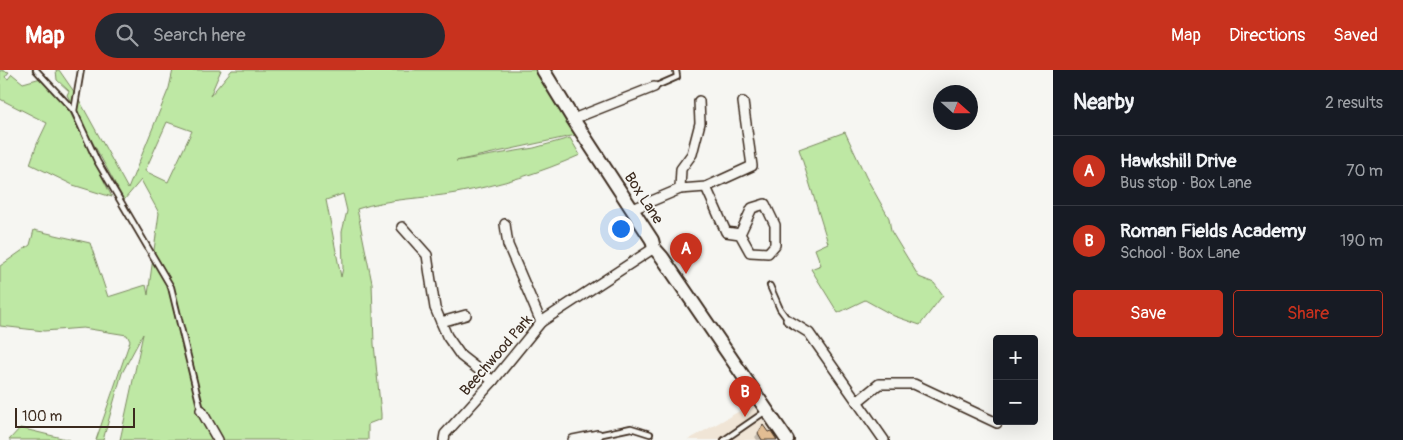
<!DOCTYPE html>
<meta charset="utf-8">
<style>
:root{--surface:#171b24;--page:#242831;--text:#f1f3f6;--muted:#9ea1a6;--line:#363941;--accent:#c8321e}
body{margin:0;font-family:Pangolin,sans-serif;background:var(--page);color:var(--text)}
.controls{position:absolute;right:15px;bottom:15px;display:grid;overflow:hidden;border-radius:5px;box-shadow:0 5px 20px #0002}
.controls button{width:45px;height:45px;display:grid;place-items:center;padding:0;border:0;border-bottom:1px solid var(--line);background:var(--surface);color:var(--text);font:25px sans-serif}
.compass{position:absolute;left:933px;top:15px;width:45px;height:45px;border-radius:50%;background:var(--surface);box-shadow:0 5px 20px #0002;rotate:111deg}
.scale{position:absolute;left:15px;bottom:12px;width:120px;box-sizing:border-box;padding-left:5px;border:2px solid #3b2a1e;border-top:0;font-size:14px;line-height:18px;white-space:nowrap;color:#3b2a1e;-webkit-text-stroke:4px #f6f6f2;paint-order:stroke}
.you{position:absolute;left:620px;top:158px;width:18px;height:18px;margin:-12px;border:4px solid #fff;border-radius:50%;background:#1a73e8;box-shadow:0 0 0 8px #1a73e833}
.badge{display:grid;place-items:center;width:32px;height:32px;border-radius:50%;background:var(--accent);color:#fff;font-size:16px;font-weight:700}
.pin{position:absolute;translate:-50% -41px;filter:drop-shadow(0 1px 2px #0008)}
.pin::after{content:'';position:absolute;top:26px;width:18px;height:15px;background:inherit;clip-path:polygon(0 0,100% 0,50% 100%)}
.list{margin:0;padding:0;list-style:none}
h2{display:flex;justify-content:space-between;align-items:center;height:65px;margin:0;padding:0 20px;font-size:21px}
h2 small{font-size:16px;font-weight:400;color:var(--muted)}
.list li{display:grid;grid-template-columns:32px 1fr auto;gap:15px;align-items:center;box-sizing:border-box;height:70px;padding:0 20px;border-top:1px solid var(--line)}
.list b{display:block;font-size:19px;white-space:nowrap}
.list p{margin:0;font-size:16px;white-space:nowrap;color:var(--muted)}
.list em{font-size:16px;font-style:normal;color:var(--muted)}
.actions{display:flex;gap:10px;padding:15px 20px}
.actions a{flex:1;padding:11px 0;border:1px solid var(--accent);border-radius:5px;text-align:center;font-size:18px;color:var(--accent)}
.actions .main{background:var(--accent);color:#fff}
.icon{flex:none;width:28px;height:28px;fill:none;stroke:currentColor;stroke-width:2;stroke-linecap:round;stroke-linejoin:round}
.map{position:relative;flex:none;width:1053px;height:370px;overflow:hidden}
header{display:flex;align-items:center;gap:30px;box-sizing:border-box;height:70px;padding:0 25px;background:var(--accent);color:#fff}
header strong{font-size:24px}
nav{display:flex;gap:28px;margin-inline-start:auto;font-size:18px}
.search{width:350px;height:45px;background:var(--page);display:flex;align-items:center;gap:12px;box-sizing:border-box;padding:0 18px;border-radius:28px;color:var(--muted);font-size:19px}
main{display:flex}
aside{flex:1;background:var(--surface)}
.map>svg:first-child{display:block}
.built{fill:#f0e5d6}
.green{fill:#bee8a4;stroke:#7c8961;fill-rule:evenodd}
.shadow{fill:#0003}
.building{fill:#e2bd93;stroke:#3b2a1e}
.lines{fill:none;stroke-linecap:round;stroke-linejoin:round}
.lane-casing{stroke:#3b2a1e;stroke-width:8}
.street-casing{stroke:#3b2a1e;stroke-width:12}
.secondary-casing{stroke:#3b2a1e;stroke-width:16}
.lane{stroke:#f6f6f2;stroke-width:4.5}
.street{stroke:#f6f6f2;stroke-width:9}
.secondary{stroke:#f6f6f2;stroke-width:12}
.labels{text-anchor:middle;stroke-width:4;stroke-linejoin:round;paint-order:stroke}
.street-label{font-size:15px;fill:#3b2a1e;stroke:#f6f6f2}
</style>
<header>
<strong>Map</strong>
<div class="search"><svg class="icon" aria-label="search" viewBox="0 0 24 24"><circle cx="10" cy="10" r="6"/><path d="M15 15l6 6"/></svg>Search here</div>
<nav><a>Map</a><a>Directions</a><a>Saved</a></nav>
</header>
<main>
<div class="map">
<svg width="1053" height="370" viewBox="0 0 1053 370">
<rect width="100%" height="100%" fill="#f6f6f2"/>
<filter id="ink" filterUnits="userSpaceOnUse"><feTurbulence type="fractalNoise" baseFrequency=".02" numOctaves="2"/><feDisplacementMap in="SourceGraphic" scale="10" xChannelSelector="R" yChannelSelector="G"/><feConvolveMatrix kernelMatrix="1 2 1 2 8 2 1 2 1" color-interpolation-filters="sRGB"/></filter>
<g filter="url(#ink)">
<path class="built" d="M752,334L777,370H688Z"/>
<g class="green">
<path d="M0,0L9,2L5,7L8,9L12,4L23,13L41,8L66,34L112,127L73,115L30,94L37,74L47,53L0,29Z"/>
<path d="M56,0H59L77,26L128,119L169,18L173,0H221L210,26L232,0H538L576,65L456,91L534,78L570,68L580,85C540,103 500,115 456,123C422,129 390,128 357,139L372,213L374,274L381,344V349L368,354V370H120L143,264L122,303L103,370H96L130,271L127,265L83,258L44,261L0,256V196L30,175L34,160L90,173L108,227L146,215L148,225L159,143L141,110L124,130L67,25L69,21L57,10ZM167,52L192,61L168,112L145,101ZM343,124L347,141L342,162L343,198L341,207L326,130Z"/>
<path d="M845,62L866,107L889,148L891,161L919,207L934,213L943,225L920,255L894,246L865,230L838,243L811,199L821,195L815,179L828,173L799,79Z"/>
<path d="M20,358L70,370H9Z"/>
</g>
<path class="shadow" d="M763,357L775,370H757L755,367Z"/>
<path class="building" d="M763,355L768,362L771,361L777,370H762L758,363Z"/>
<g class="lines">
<defs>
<g id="lane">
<path d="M36,0L74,41"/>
<path d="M81,0L74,41L97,91L171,217L201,340"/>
<path d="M654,17L677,7L676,0"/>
<path d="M770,216L780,239L788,250"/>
<path d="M598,365L631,358L650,364"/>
<path d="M724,370L766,341"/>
</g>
<g id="street">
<path d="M573,49L654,17"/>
<path d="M706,117L726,162L740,164L750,182L768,183L775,175V155L765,134L752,138L740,164"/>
<path d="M680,119L681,99L692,84L700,53L699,31"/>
<path d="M633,139L680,119L706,117L752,96L743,32"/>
<path d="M505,154L508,175L541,252"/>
<path d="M402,157L427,185L435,238L447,266L461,286L493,311"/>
<path d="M788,250L809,263L884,370"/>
<path d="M441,252L466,245"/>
<path d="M857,332L879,314H914L997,353"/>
<path d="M201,340L218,370"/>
<path d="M444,370L445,364L493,311L541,252L654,178"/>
<path d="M573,370L598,365"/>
</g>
<path id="secondary" d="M543,0L573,49L652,170L654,178L662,187L787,370"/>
</defs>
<use href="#lane" class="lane-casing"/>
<use href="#street" class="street-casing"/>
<use href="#secondary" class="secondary-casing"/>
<use href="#lane" class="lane"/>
<use href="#street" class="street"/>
<use href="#secondary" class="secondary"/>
</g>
</g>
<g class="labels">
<g class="street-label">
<text transform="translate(644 128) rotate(57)" y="5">Box Lane</text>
<text transform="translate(496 285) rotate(-49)" y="5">Beechwood Park</text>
</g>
</g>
</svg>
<div class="controls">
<button>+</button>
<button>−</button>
</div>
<svg class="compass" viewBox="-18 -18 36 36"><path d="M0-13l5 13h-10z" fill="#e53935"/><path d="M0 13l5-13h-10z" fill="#9ea1a6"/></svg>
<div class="scale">100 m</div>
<div class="you"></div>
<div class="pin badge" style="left:686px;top:204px">A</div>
<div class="pin badge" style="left:745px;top:347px">B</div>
</div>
<aside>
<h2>Nearby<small>2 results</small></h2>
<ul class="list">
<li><span class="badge">A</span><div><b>Hawkshill Drive</b><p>Bus stop · Box Lane</p></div><em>70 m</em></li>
<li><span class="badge">B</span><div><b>Roman Fields Academy</b><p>School · Box Lane</p></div><em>190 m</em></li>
</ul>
<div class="actions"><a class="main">Save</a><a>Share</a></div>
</aside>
</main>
